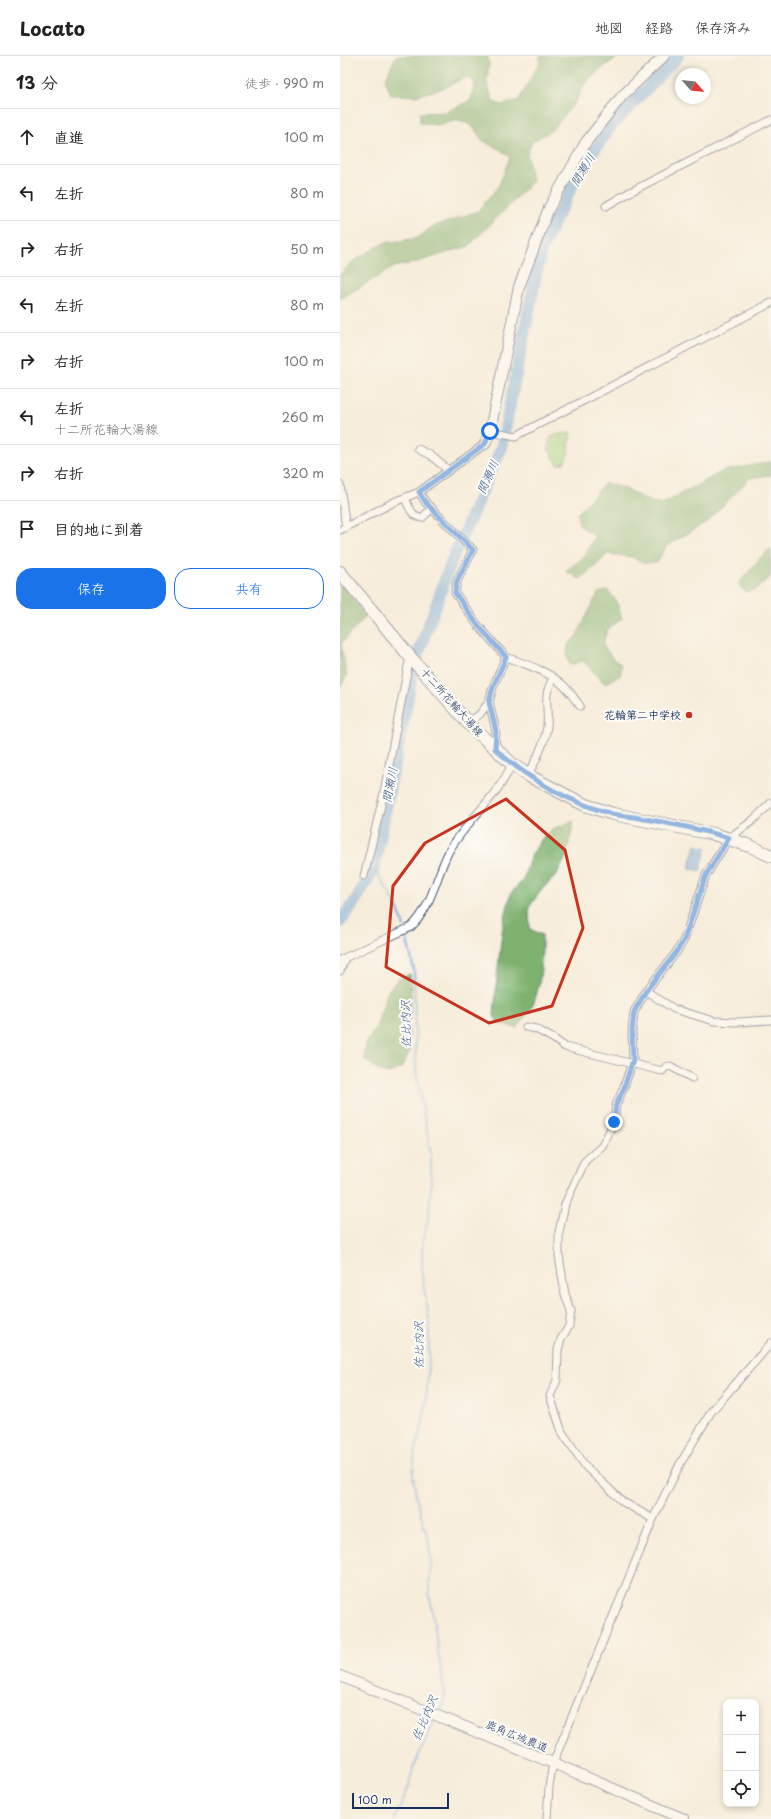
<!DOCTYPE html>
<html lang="ja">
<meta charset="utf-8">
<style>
:root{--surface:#fff;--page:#f2f2f2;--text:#222;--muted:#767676;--line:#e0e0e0;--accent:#1a73e8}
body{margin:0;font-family:"Playpen Sans","Klee One",sans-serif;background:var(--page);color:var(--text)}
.controls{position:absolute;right:12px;bottom:12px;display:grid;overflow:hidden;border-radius:8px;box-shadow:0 2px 6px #0003}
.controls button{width:36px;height:36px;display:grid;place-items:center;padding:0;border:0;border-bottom:1px solid var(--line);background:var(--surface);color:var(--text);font:20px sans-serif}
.compass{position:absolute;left:335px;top:12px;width:36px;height:36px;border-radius:50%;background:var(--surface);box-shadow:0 2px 6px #0003;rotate:118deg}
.scale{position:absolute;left:12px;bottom:10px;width:97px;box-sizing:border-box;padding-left:4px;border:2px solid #1b2f5e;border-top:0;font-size:11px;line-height:14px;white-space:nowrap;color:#1b2f5e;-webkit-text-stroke:3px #fdfcf7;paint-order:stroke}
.stop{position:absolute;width:12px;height:12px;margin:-9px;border:3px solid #1a73e8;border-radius:50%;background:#fff}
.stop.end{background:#1a73e8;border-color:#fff;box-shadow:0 1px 4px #0008}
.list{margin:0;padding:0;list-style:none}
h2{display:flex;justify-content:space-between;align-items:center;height:52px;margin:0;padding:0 16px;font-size:17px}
h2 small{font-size:13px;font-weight:400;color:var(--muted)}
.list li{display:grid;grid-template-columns:26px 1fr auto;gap:12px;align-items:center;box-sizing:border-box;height:56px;padding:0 16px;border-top:1px solid var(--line)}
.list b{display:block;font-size:15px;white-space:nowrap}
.list p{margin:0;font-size:13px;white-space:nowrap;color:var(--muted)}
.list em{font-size:13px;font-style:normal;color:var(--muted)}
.actions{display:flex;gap:8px;padding:12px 16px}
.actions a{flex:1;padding:9px 0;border:1px solid var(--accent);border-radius:16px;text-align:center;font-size:14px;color:var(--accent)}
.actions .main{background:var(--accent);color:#fff}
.icon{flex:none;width:22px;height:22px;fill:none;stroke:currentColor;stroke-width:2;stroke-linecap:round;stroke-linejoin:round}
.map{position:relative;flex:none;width:431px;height:1763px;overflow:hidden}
header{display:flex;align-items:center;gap:24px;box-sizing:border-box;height:56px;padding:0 20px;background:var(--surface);border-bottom:1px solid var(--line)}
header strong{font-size:19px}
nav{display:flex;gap:22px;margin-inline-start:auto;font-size:14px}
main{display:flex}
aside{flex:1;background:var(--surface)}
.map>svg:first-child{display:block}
.green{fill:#9dd080;stroke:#5c806f}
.forest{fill:#7eb26e;stroke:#4c7066}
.water{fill:#6da5dc;stroke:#446a9d}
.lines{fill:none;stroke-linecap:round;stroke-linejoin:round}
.stream{stroke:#6da5dc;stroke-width:2}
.river{stroke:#6da5dc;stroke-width:12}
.street-casing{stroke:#3c4c71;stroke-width:9}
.secondary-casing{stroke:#3c4c71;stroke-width:12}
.primary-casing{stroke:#3c4c71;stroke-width:14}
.street{stroke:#fff;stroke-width:7}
.secondary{stroke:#fff;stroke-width:10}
.primary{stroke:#fff;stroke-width:12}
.route{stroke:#1a73e8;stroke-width:5}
.marked{fill:none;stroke:#c8321e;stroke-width:3;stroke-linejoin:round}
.poi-dot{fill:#c8321e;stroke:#fdfcf7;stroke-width:1.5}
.labels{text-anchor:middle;stroke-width:4;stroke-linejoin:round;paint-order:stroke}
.street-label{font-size:11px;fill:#1b2f5e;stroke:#fdfcf7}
.poi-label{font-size:11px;font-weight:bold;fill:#1b2f5e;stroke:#fdfcf7;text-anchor:end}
.water-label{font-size:12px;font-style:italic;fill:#38588a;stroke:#fdfcf7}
</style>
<header>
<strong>Locato</strong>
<nav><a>地図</a><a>経路</a><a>保存済み</a></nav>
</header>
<main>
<aside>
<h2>13 分<small>徒歩 · 990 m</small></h2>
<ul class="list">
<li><svg class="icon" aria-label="ahead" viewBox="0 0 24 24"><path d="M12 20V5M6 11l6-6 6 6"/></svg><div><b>直進</b></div><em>100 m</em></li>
<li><svg class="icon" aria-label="left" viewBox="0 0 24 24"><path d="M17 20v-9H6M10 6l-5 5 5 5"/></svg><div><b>左折</b></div><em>80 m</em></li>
<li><svg class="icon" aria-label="right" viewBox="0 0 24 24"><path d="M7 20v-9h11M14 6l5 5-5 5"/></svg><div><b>右折</b></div><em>50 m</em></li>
<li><svg class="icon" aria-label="left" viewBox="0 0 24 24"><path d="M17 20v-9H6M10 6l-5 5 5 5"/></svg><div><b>左折</b></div><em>80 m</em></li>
<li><svg class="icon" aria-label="right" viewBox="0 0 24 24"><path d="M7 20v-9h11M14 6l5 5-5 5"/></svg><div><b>右折</b></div><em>100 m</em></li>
<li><svg class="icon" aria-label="left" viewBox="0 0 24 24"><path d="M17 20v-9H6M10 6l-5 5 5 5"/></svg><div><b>左折</b><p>十二所花輪大湯線</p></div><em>260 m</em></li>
<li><svg class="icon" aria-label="right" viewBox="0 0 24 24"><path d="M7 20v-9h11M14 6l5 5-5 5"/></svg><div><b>右折</b></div><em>320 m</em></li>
<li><svg class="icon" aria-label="arrive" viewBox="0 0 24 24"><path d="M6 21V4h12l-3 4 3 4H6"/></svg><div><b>目的地に到着</b></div></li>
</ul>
<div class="actions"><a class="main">保存</a><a>共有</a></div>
</aside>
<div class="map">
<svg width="431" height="1763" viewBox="0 0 431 1763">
<rect width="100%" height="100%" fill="#fdfcf7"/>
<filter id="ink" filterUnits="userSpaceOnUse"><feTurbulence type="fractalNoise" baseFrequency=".025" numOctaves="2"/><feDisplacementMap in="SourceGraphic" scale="8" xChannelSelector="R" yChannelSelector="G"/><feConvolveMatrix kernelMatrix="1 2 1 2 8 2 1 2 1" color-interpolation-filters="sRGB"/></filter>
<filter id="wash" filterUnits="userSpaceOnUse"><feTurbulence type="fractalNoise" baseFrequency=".012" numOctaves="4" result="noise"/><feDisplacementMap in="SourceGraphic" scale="16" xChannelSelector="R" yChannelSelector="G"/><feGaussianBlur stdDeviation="0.9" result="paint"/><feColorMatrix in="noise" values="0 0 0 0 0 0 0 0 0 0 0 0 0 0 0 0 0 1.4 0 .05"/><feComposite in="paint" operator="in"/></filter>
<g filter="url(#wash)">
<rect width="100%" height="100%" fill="#f7eddb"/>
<path class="green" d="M231,377L228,399L224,407L218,409C210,396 205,393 212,379Z"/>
<g class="forest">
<path d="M56,0H148L149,8L147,27L153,45L161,49L179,44L200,6L199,0H280L259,14L244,29L235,47L211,75L192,86L187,98L192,126L129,190L74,207L54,211L0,243V218L13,205L44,187L78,182L90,172L138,155L159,129L170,101L159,93L143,85L132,70L120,64L96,69L80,67V57L106,56L131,44L135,26L126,21L104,32L75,40L51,39L45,24Z"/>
<path d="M429,406H431V419L410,422L368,465L326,491L317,507H303L292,501L267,498L257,509L240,523L225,515L242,503L255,480L239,469L237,458L265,427L286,433L306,444L322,448L383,415Z"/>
<path d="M431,492V520L415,534L405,536L398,528L419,503Z"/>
<path d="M0,526L26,560L1,588L7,619L0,632Z"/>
<path d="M268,534L277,546L282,562L267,574L263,589L273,603L281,608V619L265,628L243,605L230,609L227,601L228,589L237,579L258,537Z"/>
<path d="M234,765L226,801L216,820L203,832L189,851L190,873L202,879C202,903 202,933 190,954C186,960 181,966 177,972L159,968L154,960L158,911L163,869L171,837L183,824L190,802L201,784L212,773Z"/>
<path d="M70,918L71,940L69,970L70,995L61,1012L46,1018L37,1013L24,1003L26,988L36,971L48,935L57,924Z"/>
</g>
<path class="water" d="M356,789L367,792L360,815L349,812Z"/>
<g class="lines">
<g class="stream">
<path d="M34,812C45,831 59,850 64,871"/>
<path d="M65,876L74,914L76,1014L91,1098V1129L89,1158L82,1190V1219L89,1263V1304L86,1347L81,1375L75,1395L73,1419L76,1441L89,1487L91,1505L89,1535L105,1640L104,1646L99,1657"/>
<path d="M55,1763L69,1730L73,1712L96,1662"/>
</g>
<path class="river" d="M0,866L13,849L34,812L74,610L114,499L161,393L201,194L237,120L271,70L338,0"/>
</g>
</g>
<g filter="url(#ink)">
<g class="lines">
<defs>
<g id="street">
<path d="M266,150L290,136L431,64"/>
<path d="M150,375L176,380L431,247"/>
<path d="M78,393L90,399L108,414"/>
<path d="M0,429L6,472"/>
<path d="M79,436L86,447L133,494L117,525L115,537L137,568L166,601L153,631L149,646L156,675L155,693"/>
<path d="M65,442C69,451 71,460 82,462L92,452"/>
<path d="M0,474L54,446L79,436L145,388"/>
<path d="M166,601C185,608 209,615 224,630C230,636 235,643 240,650"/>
<path d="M128,667L140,658L149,646"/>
<path d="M188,719C196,704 205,687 207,670C209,650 202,642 213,622"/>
<path d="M24,820L43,741L70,600"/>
<path d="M0,904L71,871C92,851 96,820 109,795C127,764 157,742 172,708"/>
<path d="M0,915L5,902"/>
<path d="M306,935L334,953L374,965L397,966L431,964"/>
<path d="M186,971L196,973L214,983L225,991L322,1015L326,1011L330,1010L352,1022"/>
<path d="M313,1463L283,1446L246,1411L222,1376L210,1340L217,1324L218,1294L221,1283L229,1270L231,1255L225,1238L219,1200V1176L225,1148L245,1105L262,1090L274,1066L276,1049L284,1031L293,1004L292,976L294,956L306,935L335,898L344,884L366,819L389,782L411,766L431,747"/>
<path d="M207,1763L209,1731L213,1707L313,1463L340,1408L371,1356L431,1287"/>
</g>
<g id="secondary">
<path d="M145,388L150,375L179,231L209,152L246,86L282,40L324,0"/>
<path d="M0,1620L213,1707L344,1763"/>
</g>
<path id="primary" d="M0,516L72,603L128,667L172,708L189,720L245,749L273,758L374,778L410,790L431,800"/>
</defs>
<use href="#street" class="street-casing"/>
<use href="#secondary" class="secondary-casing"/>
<use href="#primary" class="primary-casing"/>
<use href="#street" class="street"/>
<use href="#secondary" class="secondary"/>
<use href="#primary" class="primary"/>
</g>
</g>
<g class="lines" filter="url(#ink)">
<path class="route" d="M150,375L145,388L79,436L86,447L133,494L117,525L115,537L137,568L166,601L153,631L149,646L156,675L155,693C188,723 229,746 272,758C281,760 290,760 299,762C329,767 360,773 389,782L366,819L344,884L335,898L306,935L294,956L292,976L293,1004L284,1032L276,1049L274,1066"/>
</g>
<path d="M0 0H431V1763H0ZM166,743L225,794L243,872L212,950L149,967L46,911L53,830L85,787Z" fill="#f7eddb" fill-opacity=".55" fill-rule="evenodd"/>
<path class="marked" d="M166,743L225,794L243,872L212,950L149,967L46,911L53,830L85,787Z"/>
<circle class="poi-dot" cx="349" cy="659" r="4"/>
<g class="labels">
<g class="street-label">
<text transform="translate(112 646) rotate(48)" y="4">十二所花輪大湯線</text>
<text transform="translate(177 1680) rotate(22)" y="4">鹿角広域農道</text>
</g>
<g class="poi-label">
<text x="341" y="663">花輪第二中学校</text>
</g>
<g class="water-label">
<text transform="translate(243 114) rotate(-59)" y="4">間瀬川</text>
<text transform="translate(148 421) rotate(-66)" y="4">間瀬川</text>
<text transform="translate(50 729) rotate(-79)" y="4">間瀬川</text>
<text transform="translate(66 968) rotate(-91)" y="4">佐比内沢</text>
<text transform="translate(79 1289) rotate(-90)" y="4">佐比内沢</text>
<text transform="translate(85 1662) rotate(-67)" y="4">佐比内沢</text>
</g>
</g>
</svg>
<div class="controls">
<button>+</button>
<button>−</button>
<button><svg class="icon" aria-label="locate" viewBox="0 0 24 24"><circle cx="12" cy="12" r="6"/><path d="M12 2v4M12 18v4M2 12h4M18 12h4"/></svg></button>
</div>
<svg class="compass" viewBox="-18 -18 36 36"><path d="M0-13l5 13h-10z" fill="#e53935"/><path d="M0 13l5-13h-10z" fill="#767676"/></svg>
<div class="scale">100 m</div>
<div class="stop" style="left:150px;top:375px"></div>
<div class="stop end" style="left:274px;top:1066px"></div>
</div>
</main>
